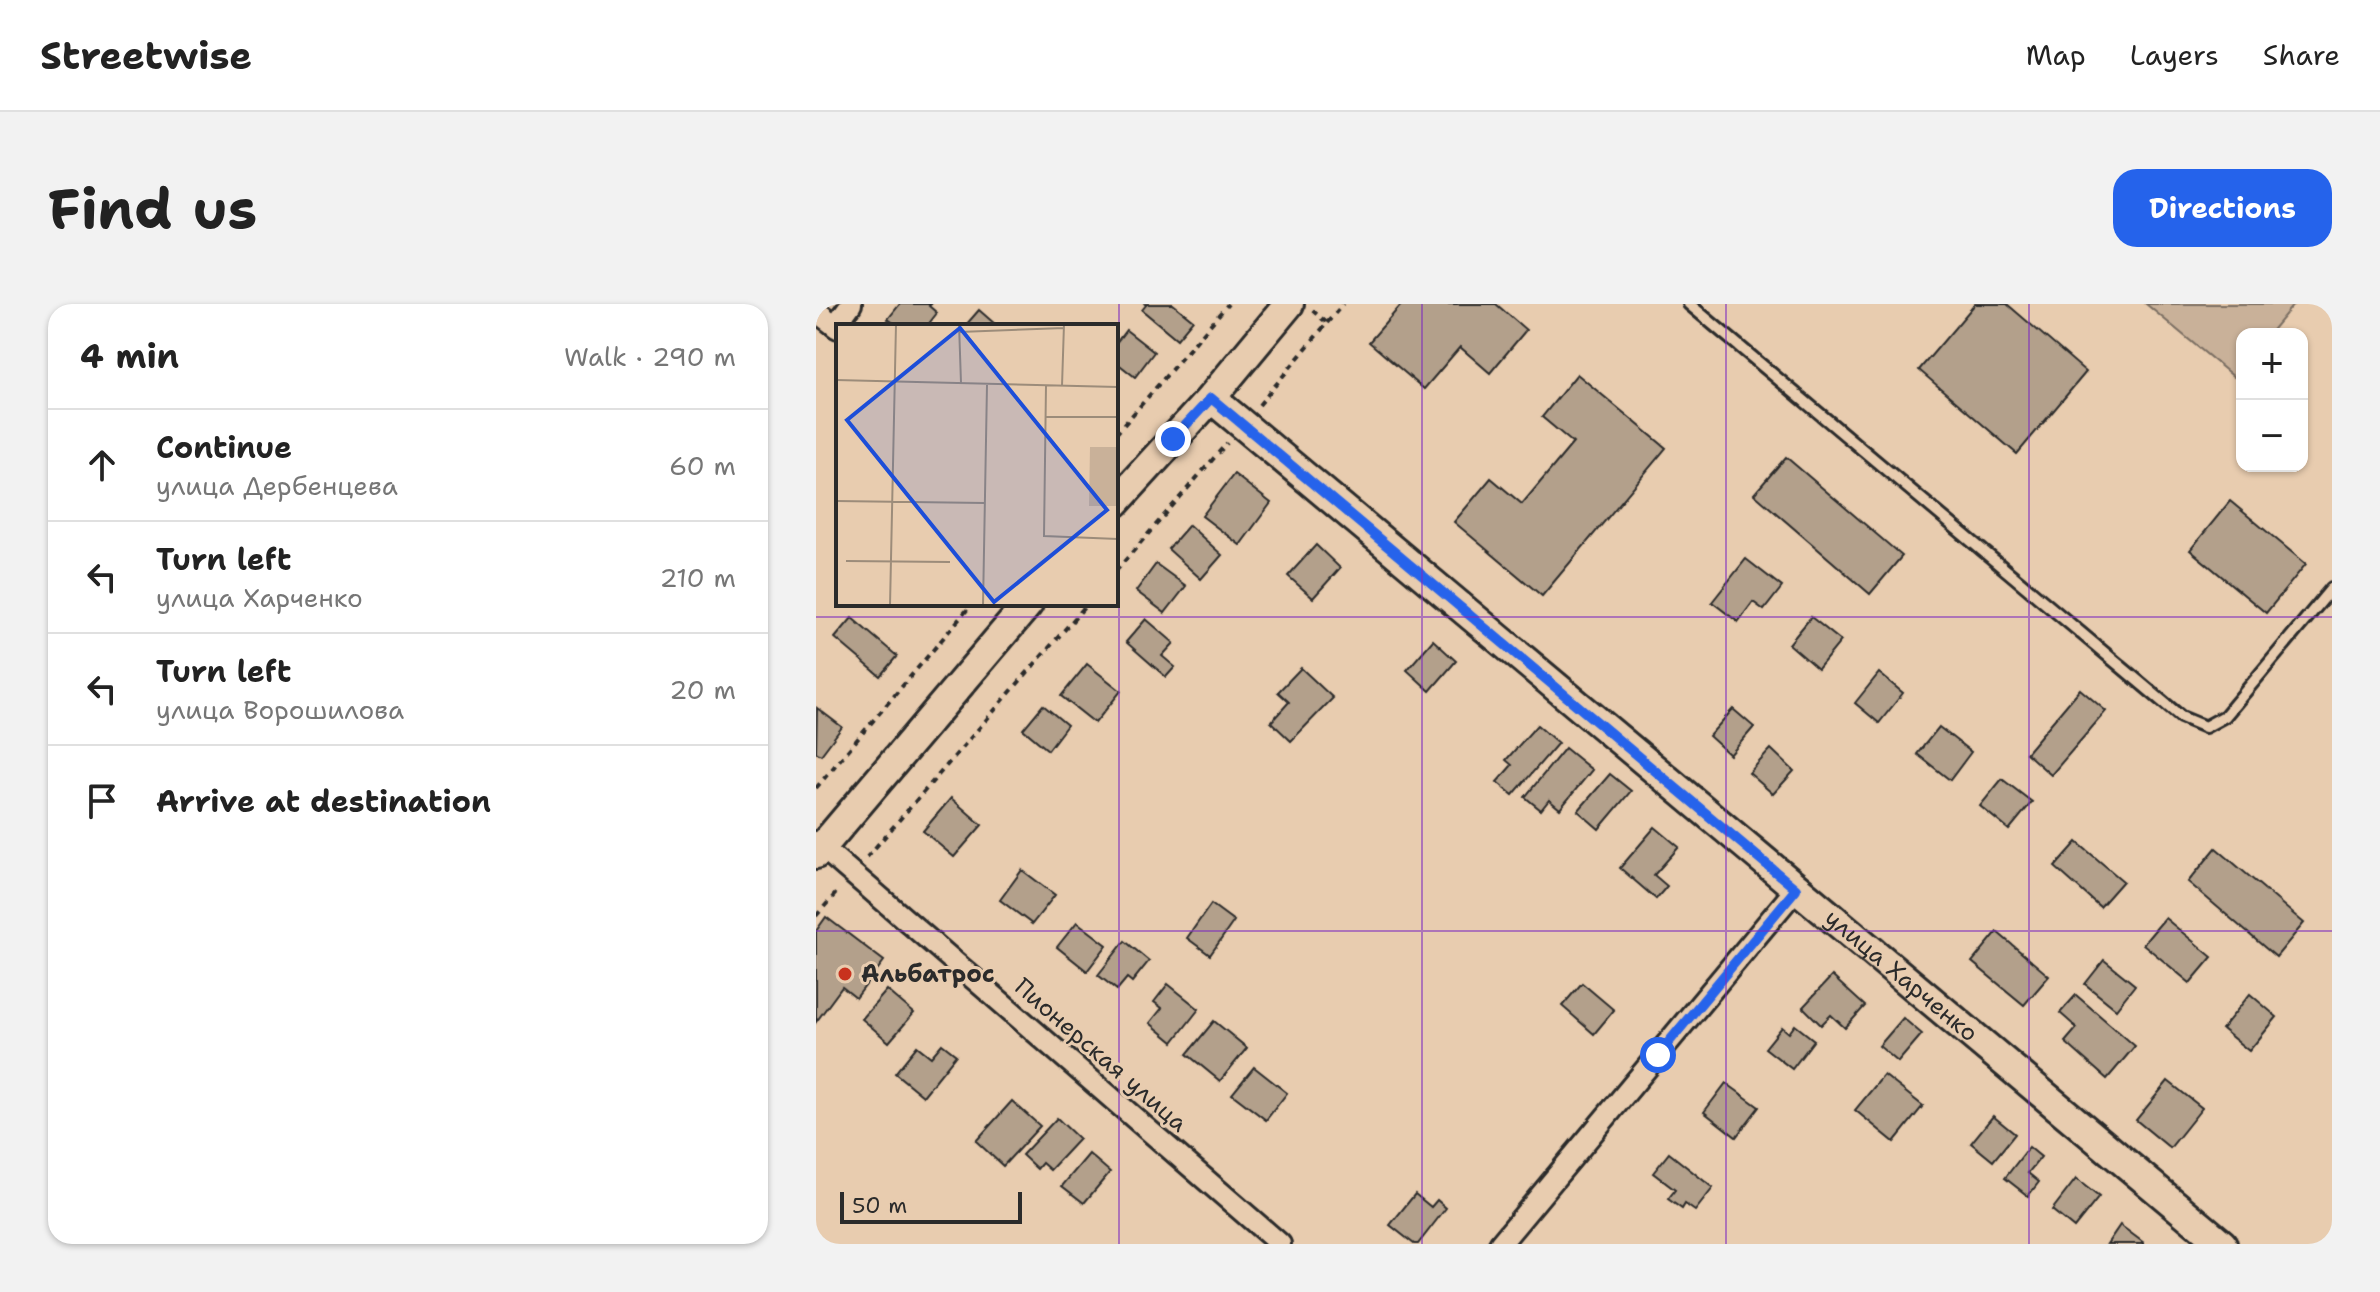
<!DOCTYPE html>
<meta charset="utf-8">
<style>
:root{--surface:#fff;--page:#f2f2f2;--text:#222;--muted:#767676;--line:#e0e0e0;--accent:#2563eb}
body{margin:0;font-family:"Shantell Sans",sans-serif;background:var(--page);color:var(--text)}
.controls{position:absolute;right:24px;top:24px;display:grid;overflow:hidden;border-radius:16px;box-shadow:0 2px 6px #0004}
.controls button{width:72px;height:72px;display:grid;place-items:center;padding:0;border:0;border-bottom:2px solid var(--line);background:var(--surface);color:var(--text);font:40px sans-serif}
.scale{position:absolute;left:24px;bottom:20px;width:182px;box-sizing:border-box;padding-left:8px;border:4px solid #2b2b2b;border-top:0;font-size:22px;line-height:28px;white-space:nowrap;color:#2b2b2b;-webkit-text-stroke:6px #e8ccaf;paint-order:stroke}
.stop{position:absolute;width:24px;height:24px;margin:-18px;border:6px solid #2563eb;border-radius:50%;background:#fff}
.stop.end{background:#2563eb;border-color:#fff;box-shadow:0 2px 8px #0008}
.list{margin:0;padding:0;list-style:none}
h2{display:flex;justify-content:space-between;align-items:center;height:104px;margin:0;padding:0 32px;font-size:34px}
h2 small{font-size:26px;font-weight:400;color:var(--muted)}
.list li{display:grid;grid-template-columns:52px 1fr auto;gap:24px;align-items:center;box-sizing:border-box;height:112px;padding:0 32px;border-top:2px solid var(--line)}
.list b{display:block;font-size:30px;white-space:nowrap}
.list p{margin:0;font-size:26px;white-space:nowrap;color:var(--muted)}
.list em{font-size:26px;font-style:normal;color:var(--muted)}
.icon{flex:none;width:44px;height:44px;fill:none;stroke:currentColor;stroke-width:2;stroke-linecap:round;stroke-linejoin:round}
.map{position:relative;flex:none;width:1516px;height:940px;overflow:hidden;border-radius:24px}
header{display:flex;align-items:center;gap:48px;box-sizing:border-box;height:112px;padding:0 40px;background:var(--surface);border-bottom:2px solid var(--line)}
header strong{font-size:38px}
nav{display:flex;gap:44px;margin-inline-start:auto;font-size:28px}
.intro{display:flex;align-items:center;justify-content:space-between;box-sizing:border-box;height:192px;padding:0 48px}
h1{margin:0;font-size:56px}
.button{padding:20px 36px;border-radius:24px;background:var(--accent);color:#fff;font-size:28px;font-weight:700}
main{display:flex;gap:48px;padding:0 48px}
aside{flex:1;background:var(--surface);border-radius:24px;box-shadow:0 2px 6px #0004}
.map>svg:first-child{display:block}
.green{fill:#c9b199;stroke:#7a6e62;stroke-width:2}
.building{fill:#b3a08b;stroke:#2b2b2b;stroke-width:2}
.lines{fill:none;stroke-linecap:round;stroke-linejoin:round}
.lane-casing{stroke:#2b2b2b;stroke-width:16}
.street-casing{stroke:#2b2b2b;stroke-width:26}
.secondary-casing{stroke:#2b2b2b;stroke-width:34}
.path{stroke:#2b2b2b;stroke-width:4;stroke-dasharray:6 6;stroke-linecap:butt}
.lane{stroke:#e8ccaf;stroke-width:10}
.street{stroke:#e8ccaf;stroke-width:20}
.secondary{stroke:#e8ccaf;stroke-width:28}
.route{stroke:#2563eb;stroke-width:10}
.grid{fill:none;stroke:#7b2cbf;stroke-width:2;stroke-opacity:0.55}
.poi-dot{fill:#c8321e;stroke:#e8ccaf;stroke-width:3}
.labels{text-anchor:middle;stroke-width:6;stroke-linejoin:round;paint-order:stroke}
.poi-label{font-size:24px;font-weight:bold;fill:#2b2b2b;stroke:#e8ccaf;text-anchor:start}
.street-label{font-size:24px;fill:#2b2b2b;stroke:#e8ccaf}
.inset-road{fill:none;stroke:#9c8c7a;stroke-width:2}
.view{fill:#1d4ed8;fill-opacity:0.15;stroke:#1d4ed8;stroke-width:4}
.inset-edge{fill:none;stroke:#2b2b2b;stroke-width:4}
</style>
<header>
<strong>Streetwise</strong>
<nav><a>Map</a><a>Layers</a><a>Share</a></nav>
</header>
<div class="intro"><h1>Find us</h1><a class="button">Directions</a></div>
<main>
<aside>
<h2>4 min<small>Walk · 290 m</small></h2>
<ul class="list">
<li><svg class="icon" aria-label="ahead" viewBox="0 0 24 24"><path d="M12 20V5M6 11l6-6 6 6"/></svg><div><b>Continue</b><p>улица Дербенцева</p></div><em>60 m</em></li>
<li><svg class="icon" aria-label="left" viewBox="0 0 24 24"><path d="M17 20v-9H6M10 6l-5 5 5 5"/></svg><div><b>Turn left</b><p>улица Харченко</p></div><em>210 m</em></li>
<li><svg class="icon" aria-label="left" viewBox="0 0 24 24"><path d="M17 20v-9H6M10 6l-5 5 5 5"/></svg><div><b>Turn left</b><p>улица Ворошилова</p></div><em>20 m</em></li>
<li><svg class="icon" aria-label="arrive" viewBox="0 0 24 24"><path d="M6 21V4h12l-3 4 3 4H6"/></svg><div><b>Arrive at destination</b></div></li>
</ul>
</aside>
<div class="map">
<svg width="1516" height="940" viewBox="0 0 1516 940">
<rect width="100%" height="100%" fill="#e8ccaf"/>
<filter id="ink" filterUnits="userSpaceOnUse"><feTurbulence type="fractalNoise" baseFrequency=".0125" numOctaves="2"/><feDisplacementMap in="SourceGraphic" scale="16" xChannelSelector="R" yChannelSelector="G"/><feConvolveMatrix kernelMatrix="1 2 1 2 8 2 1 2 1" color-interpolation-filters="sRGB"/></filter>
<g filter="url(#ink)">
<path class="green" d="M1330,0H1478L1453,30H1426V63L1418,73Z"/>
<g class="building">
<path d="M84,0H115L113,2L121,9L111,22H82L72,15Z"/>
<path d="M329,0H357L377,16L361,35L326,6L330,1Z"/>
<path d="M586,0H680L710,26L674,69L644,43L608,85L553,38Z"/>
<path d="M1159,0H1191L1270,68L1201,150L1103,66Z"/>
<path d="M163,6L179,20L177,22H149Z"/>
<path d="M310,26L338,48L319,73L300,58V39Z"/>
<path d="M761,70L850,144L726,292L638,218L675,174L706,200L757,139L726,113Z"/>
<path d="M970,153L1086,252L1054,290L938,190Z"/>
<path d="M418,170L455,199L424,241L386,212Z"/>
<path d="M1414,197L1490,260L1450,309L1374,246Z"/>
<path d="M373,221L406,251L385,275L352,245Z"/>
<path d="M500,241L524,264L497,294L472,272Z"/>
<path d="M930,255L966,283L948,306L937,298L922,318L896,298Z"/>
<path d="M340,260L370,282L349,309L320,287Z"/>
<path d="M995,313L1025,337L1002,365L973,340Z"/>
<path d="M36,314L81,352L64,372L19,334Z"/>
<path d="M330,315L358,339L346,352L359,363L350,373L310,338Z"/>
<path d="M617,336L640,357L614,387L591,366Z"/>
<path d="M271,360L305,387L279,419L245,392Z"/>
<path d="M485,364L517,394L475,437L455,418L473,398L462,388Z"/>
<path d="M1063,369L1087,389L1063,419L1039,399Z"/>
<path d="M1264,385L1290,407L1235,471L1210,449Z"/>
<path d="M227,401L251,421L232,446L207,425Z"/>
<path d="M1,404L26,423L5,451L0,448Z"/>
<path d="M917,405L938,423L914,451L893,432Z"/>
<path d="M721,421L742,439L697,491L681,478L696,461L690,456Z"/>
<path d="M1123,423L1155,448L1134,476L1101,450Z"/>
<path d="M749,444L776,466L744,505L733,496L725,506L709,493Z"/>
<path d="M955,445L978,467L957,490L933,469Z"/>
<path d="M794,470L815,487L783,525L762,507Z"/>
<path d="M1186,475L1216,498L1193,526L1164,502Z"/>
<path d="M135,494L166,521L138,553L107,527Z"/>
<path d="M839,523L863,543L838,571L851,582L840,595L804,564Z"/>
<path d="M1261,538L1307,577L1284,603L1239,563Z"/>
<path d="M1400,544L1488,619L1460,653L1372,578Z"/>
<path d="M206,566L239,591L216,620L184,596Z"/>
<path d="M395,600L418,617L394,651L371,634Z"/>
<path d="M10,613L68,657L40,694L26,683L0,718V627Z"/>
<path d="M1349,614L1396,653L1374,679L1327,640Z"/>
<path d="M261,618L291,641L271,667L241,643Z"/>
<path d="M1181,628L1233,672L1208,701L1156,658Z"/>
<path d="M309,637L333,657L316,678L311,674L301,686L282,671Z"/>
<path d="M1288,656L1319,681L1300,705L1269,680Z"/>
<path d="M1016,672L1049,702L1029,724L1015,711L1005,721L987,703Z"/>
<path d="M766,679L798,706L778,730L746,702Z"/>
<path d="M352,680L383,705L357,738L334,719L346,704L338,698Z"/>
<path d="M71,686L98,709L73,738L46,715Z"/>
<path d="M1434,690L1461,713L1433,747L1406,725Z"/>
<path d="M1260,691L1319,742L1291,775L1249,738L1261,724L1244,709Z"/>
<path d="M1087,714L1106,730L1082,758L1063,742Z"/>
<path d="M398,717L431,744L404,777L371,750Z"/>
<path d="M979,721L998,736L976,765L949,744L966,723L973,729Z"/>
<path d="M126,740L140,751L107,792L79,769L101,742L115,753Z"/>
<path d="M438,763L471,789L450,816L416,790Z"/>
<path d="M1068,771L1107,802L1078,838L1039,806Z"/>
<path d="M1352,777L1386,804L1354,844L1320,816Z"/>
<path d="M910,779L943,803L920,833L888,808Z"/>
<path d="M196,797L224,822L187,862L160,837Z"/>
<path d="M1177,812L1199,830L1177,857L1155,839Z"/>
<path d="M241,814L263,835L234,866L226,859L221,865L206,851Z"/>
<path d="M1213,843L1225,853L1212,869L1223,878L1212,892L1189,874Z"/>
<path d="M853,849L897,884L879,907L869,900L866,905L852,895L859,886L837,869Z"/>
<path d="M273,850L294,868L268,899L246,882Z"/>
<path d="M1260,875L1283,893L1258,924L1236,906Z"/>
<path d="M599,890L615,903L621,896L630,904L602,940H598L574,921Z"/>
<path d="M1304,921L1328,939V940H1291Z"/>
</g>
<g class="lines">
<defs>
<path id="lane" d="M873,0L1365,413L1389,423L1409,412L1516,284"/>
<g id="street">
<path d="M0,7L22,24"/>
<path d="M19,22L35,0"/>
<path d="M0,538L464,940"/>
<path d="M684,940L980,585"/>
</g>
<g id="secondary">
<path id="s1" d="M395,94L1406,940"/>
<path d="M300,198L395,94L473,0"/>
<path d="M0,550L212,300"/>
</g>
</defs>
<use href="#lane" class="lane-casing"/>
<use href="#street" class="street-casing"/>
<use href="#secondary" class="secondary-casing"/>
<g class="path">
<path d="M511,19L527,0"/>
<path d="M443,101L511,19L496,6"/>
<path d="M300,130L412,0"/>
<path d="M300,267L411,139"/>
<path d="M0,484L156,300"/>
<path d="M51,553L271,300"/>
<path d="M0,612L22,587"/>
</g>
<use href="#lane" class="lane"/>
<use href="#street" class="street"/>
<use href="#secondary" class="secondary"/>
</g>
</g>
<g class="lines" filter="url(#ink)">
<path class="route" d="M357,135L395,94L980,585L842,751"/>
</g>
<path class="grid" d="M303,0V940M606,0V940M910,0V940M1213,0V940M0,313H1516M0,627H1516"/>
<circle class="poi-dot" cx="29" cy="670" r="8"/>
<g class="labels">
<g class="poi-label">
<text x="45" y="678">Альбатрос</text>
</g>
<g class="street-label">
<text dy="8" stroke="none"><textPath href="#s1" startOffset="900">улица Харченко</textPath></text>
<text transform="translate(285 751) rotate(41)" y="8">Пионерская улица</text>
</g>
</g>
<g transform="translate(20 20)">
<rect width="282" height="282" fill="#e8ccaf"/>
<path d="M254,123H282V182H253Z" fill="#c9b199"/>
<path class="inset-road" d="M123,0L125,59M123,8L228,4M0,56L282,63M210,61L208,212L282,215M226,62L228,0M209,93H282M0,177L149,179M10,237L114,238M54,282L60,0M147,282L151,61"/>
<path class="view" d="M124,4L271,186L158,278L11,96Z"/>
<rect width="282" height="282" class="inset-edge"/>
</g>
</svg>
<div class="controls">
<button>+</button>
<button>−</button>
</div>
<div class="scale">50 m</div>
<div class="stop" style="left:842px;top:751px"></div>
<div class="stop end" style="left:357px;top:135px"></div>
</div>
</main>
